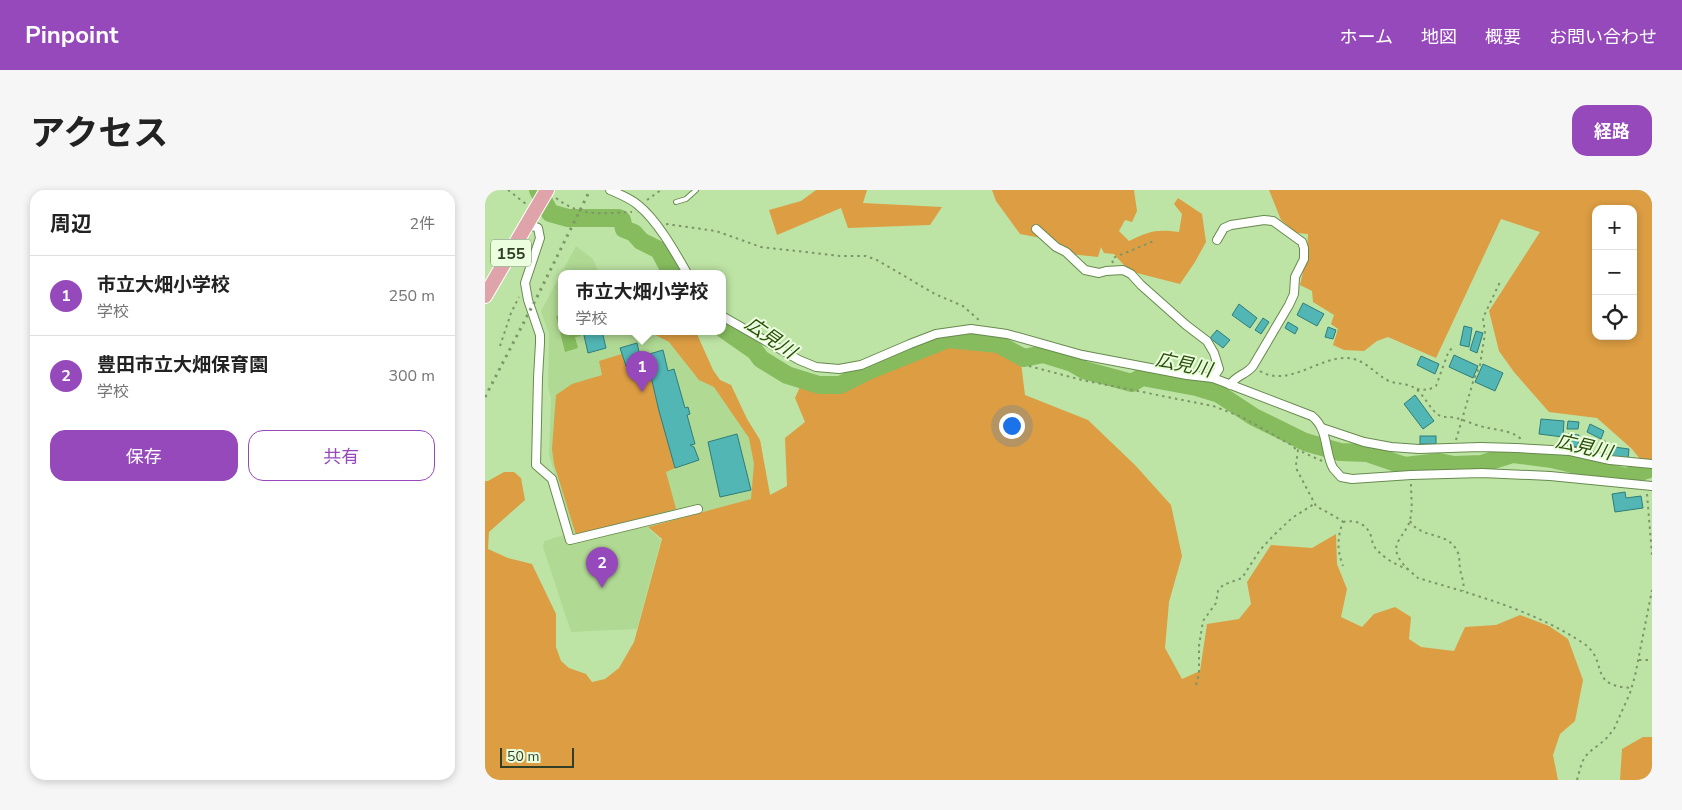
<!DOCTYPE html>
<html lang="ja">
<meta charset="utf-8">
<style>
:root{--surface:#fff;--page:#f6f6f6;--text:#222;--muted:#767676;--line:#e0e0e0;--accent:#9649bb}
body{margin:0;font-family:"Nunito Sans","Noto Sans JP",sans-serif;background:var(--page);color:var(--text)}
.controls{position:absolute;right:15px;top:15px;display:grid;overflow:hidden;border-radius:10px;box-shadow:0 2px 8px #0003}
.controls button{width:45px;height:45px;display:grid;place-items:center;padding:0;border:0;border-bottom:1px solid var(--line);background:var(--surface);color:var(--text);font:25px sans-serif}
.scale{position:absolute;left:15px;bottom:12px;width:74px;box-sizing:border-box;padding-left:5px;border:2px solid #303f26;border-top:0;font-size:14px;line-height:18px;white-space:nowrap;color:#303f26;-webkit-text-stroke:4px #ebffdf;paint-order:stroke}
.you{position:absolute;left:526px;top:235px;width:18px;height:18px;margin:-12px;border:4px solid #fff;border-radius:50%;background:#1a73e8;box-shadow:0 0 0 8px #1a73e833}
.badge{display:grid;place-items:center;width:32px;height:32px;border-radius:50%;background:var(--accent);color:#fff;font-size:16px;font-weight:700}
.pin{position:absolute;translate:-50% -41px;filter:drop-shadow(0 1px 2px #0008)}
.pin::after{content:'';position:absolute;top:26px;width:18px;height:15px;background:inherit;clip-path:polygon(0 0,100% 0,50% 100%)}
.popup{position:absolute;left:73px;top:80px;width:168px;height:65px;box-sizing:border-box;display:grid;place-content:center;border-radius:10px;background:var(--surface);filter:drop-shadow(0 1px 4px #0005);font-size:16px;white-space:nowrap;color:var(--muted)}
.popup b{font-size:19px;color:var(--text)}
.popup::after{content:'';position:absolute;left:50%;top:100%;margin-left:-10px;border:10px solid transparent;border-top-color:var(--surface)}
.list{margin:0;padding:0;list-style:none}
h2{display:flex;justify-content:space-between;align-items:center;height:65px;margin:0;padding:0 20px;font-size:21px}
h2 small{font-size:16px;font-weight:400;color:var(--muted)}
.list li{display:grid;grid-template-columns:32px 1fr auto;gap:15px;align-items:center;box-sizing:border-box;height:80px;padding:0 20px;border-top:1px solid var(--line)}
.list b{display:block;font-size:19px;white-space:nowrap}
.list p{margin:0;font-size:16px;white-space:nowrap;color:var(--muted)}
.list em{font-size:16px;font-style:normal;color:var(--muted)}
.actions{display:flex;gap:10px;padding:15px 20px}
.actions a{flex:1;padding:11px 0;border:1px solid var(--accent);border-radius:15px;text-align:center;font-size:18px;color:var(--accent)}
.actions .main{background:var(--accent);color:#fff}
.icon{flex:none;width:28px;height:28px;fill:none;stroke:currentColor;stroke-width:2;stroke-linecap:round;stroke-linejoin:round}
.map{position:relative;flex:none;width:1167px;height:590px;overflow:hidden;border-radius:15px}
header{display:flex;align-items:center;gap:30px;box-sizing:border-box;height:70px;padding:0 25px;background:var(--accent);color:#fff}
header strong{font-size:24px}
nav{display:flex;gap:28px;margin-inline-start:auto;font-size:18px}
.intro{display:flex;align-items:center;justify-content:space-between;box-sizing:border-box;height:120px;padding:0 30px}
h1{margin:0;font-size:35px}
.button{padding:12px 22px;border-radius:15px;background:var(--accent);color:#fff;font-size:18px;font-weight:700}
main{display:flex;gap:30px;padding:0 30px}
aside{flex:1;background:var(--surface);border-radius:15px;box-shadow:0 2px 8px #0003}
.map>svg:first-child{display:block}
.built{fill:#b0d993}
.green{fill:#dc9d43;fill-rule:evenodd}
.water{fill:#86bc5e}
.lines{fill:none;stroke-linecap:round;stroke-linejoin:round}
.river{stroke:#86bc5e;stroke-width:18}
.building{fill:#51b6b4;stroke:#2f7d7b}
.service-casing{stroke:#678a4e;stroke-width:6}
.minor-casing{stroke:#678a4e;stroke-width:10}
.trunk-casing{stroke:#fff;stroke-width:16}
.path{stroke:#7b9669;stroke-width:2;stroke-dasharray:2.5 4;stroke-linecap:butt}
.service{stroke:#fff;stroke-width:4}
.minor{stroke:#fff;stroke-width:8}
.trunk{stroke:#dfa4aa;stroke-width:14}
.rail{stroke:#7c976a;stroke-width:3;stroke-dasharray:2.5 5;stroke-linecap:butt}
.labels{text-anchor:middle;stroke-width:4;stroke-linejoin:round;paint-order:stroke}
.shield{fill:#ebffdf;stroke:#68795e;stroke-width:1}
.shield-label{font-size:16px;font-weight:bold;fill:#303f26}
.water-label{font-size:19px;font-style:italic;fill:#2c4e0a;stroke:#ebffdf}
</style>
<header>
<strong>Pinpoint</strong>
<nav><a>ホーム</a><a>地図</a><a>概要</a><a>お問い合わせ</a></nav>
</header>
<div class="intro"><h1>アクセス</h1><a class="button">経路</a></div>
<main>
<aside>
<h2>周辺<small>2件</small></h2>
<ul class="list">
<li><span class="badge">1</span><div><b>市立大畑小学校</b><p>学校</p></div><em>250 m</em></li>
<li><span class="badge">2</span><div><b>豊田市立大畑保育園</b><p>学校</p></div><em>300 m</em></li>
</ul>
<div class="actions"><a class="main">保存</a><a>共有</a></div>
</aside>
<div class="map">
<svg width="1167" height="590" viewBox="0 0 1167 590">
<rect width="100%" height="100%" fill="#bee4a5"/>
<path class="built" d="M91,56L108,69L114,83H77V141H209L211,142L228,180L235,190L246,195L262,229L275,250L285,305L162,337L176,350L152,439L86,442L58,357L59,351L79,345L82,354L151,337L91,345L87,342L64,265L66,208L63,197L64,144L56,121Z"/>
<g class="green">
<path d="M331,0H382L378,13L457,17L445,35L363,38L356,18L292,45L284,20L316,11Z"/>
<path d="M507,0H649L652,21L647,32L640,30L634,41L644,51C665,41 671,39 694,42L697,24L689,14L693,8L717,24L721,52L710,72L695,94L644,81L629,64L619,63L616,57L613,67L585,64L572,51L535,44L511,11Z"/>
<path d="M784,0H1167V284L1147,259L1112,228L1064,222L1029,182L1014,161L1004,121L1055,42L1016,29L951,168L903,147L892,151L879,161L859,160L848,155L853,139L846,134L849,125L828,112L827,101L815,95L822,65L823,44L811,43L796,30ZM1111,19H1148V146H1111Z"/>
<path d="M163,141H209L211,142L228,180L235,190L246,195L262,229L275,250L285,305L302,296L300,248L320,232L310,208L315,197L343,201L362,198L462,156L508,157L536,173L540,205L603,230L650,275L686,315L697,366L684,412L680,458L697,489L715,481L722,434L754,429L766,414L762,392L786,355L827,358L851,344L852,374L862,399L856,427L877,437L889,424L910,417L926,427L924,449L936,457L969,461L980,437L1011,435L1035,425L1064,436L1083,449L1098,490L1090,531L1075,544L1068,565L1073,590H0V291H3L19,282H29L36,288L40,310L4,342L3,359L23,368L47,374L71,424V457L76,471L84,478L101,484L107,492L120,489L134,478L149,452L177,349L163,337L266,309L269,274L264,248L229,197L214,190L184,152Z"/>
<path d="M137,164L142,178L163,174L190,278L181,282L191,319L91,345L69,274L67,259L71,205L87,194L117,185L114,171Z"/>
<path d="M1158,547H1167V590H1135L1137,559Z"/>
</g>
<path class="water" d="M77,125V141H94L96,146L90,147L93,158L80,162L71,126Z"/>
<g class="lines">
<g class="river">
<path d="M53,0L65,23L83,28H134L137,30L139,39L149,43L156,51L174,60L186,83"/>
<path d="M237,138L270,161L276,169L302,185L334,195H355L383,181L463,149L513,154L539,168L558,164L587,173L599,180L647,193L657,187L711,197L734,204L769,227L820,252L855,262L882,263L920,276L954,272L969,275L996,274L1028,264L1067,269L1141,287L1167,278"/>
</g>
</g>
<g class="building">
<path d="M818,113L839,124L832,136L812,125Z"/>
<path d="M754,114L772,128L765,138L747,125Z"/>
<path d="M778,128L784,132L776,144L770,140Z"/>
<path d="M803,132L813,138L810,144L800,138Z"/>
<path d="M979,136L987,138L984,157L975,155Z"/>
<path d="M843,137L851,140L848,149L840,147Z"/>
<path d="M732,140L745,150L738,158L725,148Z"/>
<path d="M98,141H117L121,158L103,163Z"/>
<path d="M991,141L998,143L992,163L985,160Z"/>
<path d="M152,153L155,166L160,165L163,174L142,179L135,158Z"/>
<path d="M178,160L183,181L189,179L200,218L203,217L205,224L202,225L210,254L205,255L209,257L214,270L190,278L174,221L161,165Z"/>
<path d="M969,165L993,176L988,188L964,177Z"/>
<path d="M936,166L954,174L950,184L932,175Z"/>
<path d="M998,174L1018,183L1010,201L990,192Z"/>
<path d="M930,205L949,231L938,239L919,214Z"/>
<path d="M1056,229L1079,231L1078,247L1054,244Z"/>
<path d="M1083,231L1094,232L1093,239H1082Z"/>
<path d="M1105,234L1119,241L1116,249L1102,242Z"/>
<path d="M252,244L266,300L235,307L223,252Z"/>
<path d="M1083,244L1094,245L1093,257L1081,255Z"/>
<rect x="935" y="246" width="16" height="8"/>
<path d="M1129,257L1144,259L1143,269L1127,267Z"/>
<path d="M1140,302L1141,308L1156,306L1158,318L1130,322L1127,304Z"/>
</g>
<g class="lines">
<defs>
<path id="service" d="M191,12L201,9L211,0"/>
<g id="minor">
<path d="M125,0C134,4 145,8 153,15C172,30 190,62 202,83"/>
<path d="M43,34L53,38L55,48L40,93L43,110L55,145V153L53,188L51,275L67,289L85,350L213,319"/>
<path d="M551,39L571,57L581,62L600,80L614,83L621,81L638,80L646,84L656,95L701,135L722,151L729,163L734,179L728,188"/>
<path d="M732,50L739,38L746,35L779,30L788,31L817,52L819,58V69L810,87L809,104L804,115L768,176C761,185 751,185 745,195"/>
<path d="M237,126L314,170L331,177L354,179L376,175L425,154L451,144L486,139L522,144L597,165L702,185L728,188L827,226C844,240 839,261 848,278L856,287L867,289L926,285L997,283L1065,286L1167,296"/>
<path d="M837,238L879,252L906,257L934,259L995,257L1031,258L1085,261L1125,270L1167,274"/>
</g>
<path id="trunk" d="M0,106L62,0"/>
</defs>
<use href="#service" class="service-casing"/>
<use href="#minor" class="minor-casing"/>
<use href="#trunk" class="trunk-casing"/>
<g class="path">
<path d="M23,0L41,14"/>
<path d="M71,8C97,28 117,23 147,22"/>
<path d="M162,10L176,0"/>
<path d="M181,34L231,41L276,57L355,66H381L392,70L450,104L478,116L495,131"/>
<path d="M628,73L627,70L628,68L669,51"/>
<path d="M15,156L26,123L34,107"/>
<path d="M544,176L597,190L728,216L757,227L808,256L812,261"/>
<path d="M775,181C803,198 833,167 862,168C880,169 889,183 902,190C911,195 922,192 931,199C941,207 945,221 957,227C976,226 981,233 999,237C1011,240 1026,240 1036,249"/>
<path d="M932,199L943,200L951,196L963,163L969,155"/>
<path d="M971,250L988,192L995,175L1000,143L998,128L1015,92"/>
<path d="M1119,250L1123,260"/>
<path d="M837,271L813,260L811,275L812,280L831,316L856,330L858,332C852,348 852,360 858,376"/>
<path d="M926,294C926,306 928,318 925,330C923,338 918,343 914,350C904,364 923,380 933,388C990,405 1048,420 1098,453C1125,471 1101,496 1147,498"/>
<path d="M1162,304L1167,365"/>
<path d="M925,331C936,350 964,340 973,363C975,368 974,373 975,378C976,387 980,392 978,401"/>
<path d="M858,332C870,329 882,334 886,346C887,349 887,352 888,354C893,365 912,376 923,379"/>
<path d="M1154,470H1167"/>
<path d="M711,495L714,484V456L718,431L731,413L733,401L738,395L757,388L775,360L788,346L807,328L829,314"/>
<path d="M1092,590L1097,572L1103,563L1120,550L1129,539L1145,503L1150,486L1167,400"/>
</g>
<use href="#service" class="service"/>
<use href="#minor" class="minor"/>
<use href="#trunk" class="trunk"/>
<path class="rail" d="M0,207L52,107L105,0"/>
</g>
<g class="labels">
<rect class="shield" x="6" y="49.5" width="40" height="27" rx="4"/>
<g class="shield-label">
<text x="26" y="69">155</text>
</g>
<g class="water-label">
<text transform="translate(286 147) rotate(35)" y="7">広見川</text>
<text transform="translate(699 174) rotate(12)" y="7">広見川</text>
<text transform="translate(1099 256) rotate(13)" y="7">広見川</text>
</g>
</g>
</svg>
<div class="controls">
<button>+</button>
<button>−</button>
<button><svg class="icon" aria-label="locate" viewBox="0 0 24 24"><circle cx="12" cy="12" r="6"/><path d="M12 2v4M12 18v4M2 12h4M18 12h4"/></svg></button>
</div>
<div class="scale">50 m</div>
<div class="you"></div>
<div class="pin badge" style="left:157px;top:202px">1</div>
<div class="popup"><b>市立大畑小学校</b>学校</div>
<div class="pin badge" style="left:117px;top:398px">2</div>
</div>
</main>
